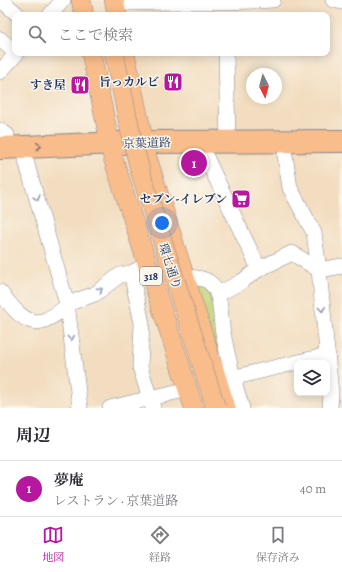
<!DOCTYPE html>
<html lang="ja">
<meta charset="utf-8">
<style>
:root{--surface:#fff;--page:#f2f2f3;--text:#2b2b33;--muted:#7c7c81;--line:#e1e1e2;--accent:#b5179e}
body{margin:0;font-family:Alegreya,"Noto Serif JP",serif;background:var(--page);color:var(--text)}
.controls{position:absolute;right:12px;bottom:12px;display:grid;overflow:hidden;border-radius:8px;box-shadow:0 2px 10px #0003}
.controls button{width:36px;height:36px;display:grid;place-items:center;padding:0;border:0;border-bottom:1px solid var(--line);background:var(--surface);color:var(--text);font:20px sans-serif}
.compass{position:absolute;left:246px;top:68px;width:36px;height:36px;border-radius:50%;background:var(--surface);box-shadow:0 2px 10px #0003;rotate:174deg}
.you{position:absolute;left:162px;top:223px;width:14px;height:14px;margin:-10px;border:3px solid #fff;border-radius:50%;background:#1a73e8;box-shadow:0 0 0 6px #1a73e833}
.badge{display:grid;place-items:center;width:26px;height:26px;border-radius:50%;background:var(--accent);color:#fff;font-size:13px;font-weight:700}
.pin{position:absolute;translate:-50% -50%;border:2px solid #fff;box-shadow:0 1px 4px #0006}
.list{margin:0;padding:0;list-style:none}
h2{display:flex;justify-content:space-between;align-items:center;height:52px;margin:0;padding:0 16px;font-size:17px}
h2 small{font-size:13px;font-weight:400;color:var(--muted)}
.list li{display:grid;grid-template-columns:26px 1fr auto;gap:12px;align-items:center;box-sizing:border-box;height:56px;padding:0 16px;border-top:1px solid var(--line)}
.list b{display:block;font-size:15px;white-space:nowrap}
.list p{margin:0;font-size:13px;white-space:nowrap;color:var(--muted)}
.list em{font-size:13px;font-style:normal;color:var(--muted)}
.icon{flex:none;width:22px;height:22px;fill:none;stroke:currentColor;stroke-width:2;stroke-linecap:round;stroke-linejoin:round}
.map{position:relative;flex:none;width:342px;height:408px;overflow:hidden}
.search{position:absolute;background:var(--surface);box-shadow:0 2px 10px #0003;left:12px;right:12px;top:12px;height:44px;display:flex;align-items:center;gap:10px;box-sizing:border-box;padding:0 14px;border-radius:8px;color:var(--muted);font-size:15px}
.sheet{height:108px;background:var(--surface)}
nav{display:flex;justify-content:space-around;align-items:center;box-sizing:border-box;height:56px;border-top:1px solid var(--line);background:var(--surface);font-size:11px;color:var(--muted)}
nav a{display:grid;justify-items:center;gap:2px}
nav .on{color:var(--accent)}
.map>svg:first-child{display:block}
.green{fill:#c0d072;stroke:#6e8068}
.lines{fill:none;stroke-linecap:round;stroke-linejoin:round}
.minor-casing{stroke:#87868f;stroke-width:16}
.major-casing{stroke:#87868f;stroke-width:20}
.highway-casing{stroke:#87868f;stroke-width:24}
.minor{stroke:#fff;stroke-width:15}
.major{stroke:#f9bc8b;stroke-width:19}
.highway{stroke:#f9bc8b;stroke-width:22}
.major-bridge-casing{stroke:#87868f;stroke-width:20;stroke-linecap:butt}
.major-bridge{stroke:#f9bc8b;stroke-width:19}
.oneway{stroke:#7f6e72}
.oneway2{stroke:#8d97ae}
.labels{text-anchor:middle;stroke-width:3;stroke-linejoin:round;paint-order:stroke}
.shield{fill:#fbf7ec;stroke:#5e6b89;stroke-width:1}
.shield-label{font-size:11px;font-weight:bold;fill:#1b2f5e}
.poi-label{font-size:12px;font-weight:bold;fill:#1b2f5e;stroke:#fbf7ec;text-anchor:end}
.street-label{font-size:12px;fill:#1b2f5e;stroke:#fbf7ec}
</style>
<div class="map">
<svg width="342" height="408" viewBox="0 0 342 408">
<rect width="100%" height="100%" fill="#fbf7ec"/>
<filter id="ink" filterUnits="userSpaceOnUse"><feTurbulence type="fractalNoise" baseFrequency=".025" numOctaves="2"/><feDisplacementMap in="SourceGraphic" scale="8" xChannelSelector="R" yChannelSelector="G"/><feConvolveMatrix kernelMatrix="1 2 1 2 8 2 1 2 1" color-interpolation-filters="sRGB"/></filter>
<filter id="wash" filterUnits="userSpaceOnUse"><feTurbulence type="fractalNoise" baseFrequency=".012" numOctaves="4" result="noise"/><feDisplacementMap in="SourceGraphic" scale="16" xChannelSelector="R" yChannelSelector="G"/><feGaussianBlur stdDeviation="0.9" result="paint"/><feColorMatrix in="noise" values="0 0 0 0 0 0 0 0 0 0 0 0 0 0 0 0 0 1.4 0 .05"/><feComposite in="paint" operator="in"/></filter>
<g filter="url(#wash)">
<rect width="100%" height="100%" fill="#f3ddc0"/>
<path class="green" d="M190,279L209,287L230,376L221,378Z"/>
</g>
<g filter="url(#ink)">
<g class="lines">
<defs>
<g id="minor">
<path d="M1,0L18,15"/>
<path d="M333,0L342,2"/>
<path d="M115,4C168,0 220,4 273,0"/>
<path d="M50,15L63,0"/>
<path d="M0,39L15,52"/>
<path d="M226,53L228,142"/>
<path d="M0,72L17,53"/>
<path d="M0,130L7,135V147"/>
<path d="M205,155L259,269"/>
<path d="M26,161L67,304L80,408"/>
<path d="M131,273L142,323L140,367L153,408"/>
<path d="M185,277C195,278 207,277 213,286C222,298 220,318 223,333C228,359 234,383 242,408"/>
<path d="M0,292C10,304 24,326 42,321C51,319 60,311 67,306"/>
<path d="M218,294L241,282L259,269L292,253L319,270L314,233L290,188L285,155"/>
<path d="M67,304L95,294L120,275L131,273L139,269"/>
<path d="M223,380L328,355"/>
<path d="M110,408L188,389"/>
<path d="M330,408L331,393L319,270L342,266"/>
</g>
<g id="major">
<path d="M81,0L84,15"/>
<path d="M114,0L117,15"/>
<path d="M91,53L113,158L194,408"/>
<path d="M125,53L147,157L226,408"/>
</g>
<path id="highway" d="M0,148L143,142L342,141"/>
</defs>
<use href="#minor" class="minor-casing"/>
<use href="#major" class="major-casing"/>
<use href="#highway" class="highway-casing"/>
<use href="#minor" class="minor"/>
<use href="#major" class="major"/>
<use href="#highway" class="highway"/>
<defs>
<path id="major-bridge" d="M114,53L132,139L141,174L216,408"/>
</defs>
<use href="#major-bridge" class="major-bridge-casing"/>
<use href="#major-bridge" class="major-bridge"/>
</g>
<defs><path id="oneway-chevron" d="M-2-3.5L2.5 0L-2 3.5" fill="none" stroke-width="1.6" stroke-linecap="round" stroke-linejoin="round"/></defs>
<use class="oneway" href="#oneway-chevron" transform="translate(39 146) rotate(-2)"/>
<g class="oneway2">
<use href="#oneway-chevron" transform="translate(37 198) rotate(74)"/>
<use href="#oneway-chevron" transform="translate(100 290) rotate(-35)"/>
<use href="#oneway-chevron" transform="translate(322 309) rotate(83)"/>
<use href="#oneway-chevron" transform="translate(71 338) rotate(83)"/>
</g>
</g>
<defs>
<symbol id="restaurant-square" viewBox="-11 -11 22 22"><rect x="-9" y="-9" width="18" height="18" rx="4" fill="#b5179e" stroke="#fbf7ec"/><path d="M-5-6h1v4h1v-4h1v4h1v-4h1v5L-1.5 .5V6h-2V.5L-5-1ZM5-6V6H3V1.5H1.5Q1.5-4 5-6Z" fill="#fff"/></symbol>
<symbol id="supermarket-square" viewBox="-11 -11 22 22"><rect x="-9" y="-9" width="18" height="18" rx="4" fill="#b5179e" stroke="#fbf7ec"/><path d="M-6-5.5h2.5l.6 2H6L4.5 2H-2.5L-4.4-4H-6ZM-1.5 3.2a1.3 1.3 0 1 0 .1 0ZM3 3.2a1.3 1.3 0 1 0 .1 0Z" fill="#fff"/></symbol>
</defs>
<g fill-rule="evenodd">
<use href="#restaurant-square" x="162" y="71" width="22" height="22"/>
<use href="#restaurant-square" x="69" y="74" width="22" height="22"/>
<use href="#supermarket-square" x="230" y="188" width="22" height="22"/>
</g>
<g class="labels">
<rect class="shield" x="140" y="267" width="22" height="18" rx="3"/>
<g class="shield-label">
<text x="151" y="280">318</text>
</g>
<g class="poi-label">
<text x="159" y="86">旨っカルビ</text>
<text x="66" y="89">すき屋</text>
<text x="227" y="203">セブン-イレブン</text>
</g>
<g class="street-label">
<text transform="translate(147 143) rotate(-1)" y="4">京葉道路</text>
<text transform="translate(170 266) rotate(72)" y="4">環七通り</text>
</g>
</g>
</svg>
<div class="controls">
<button><svg class="icon" aria-label="layers" viewBox="0 0 24 24"><path d="M12 4l9 5-9 5-9-5zM3 14l9 5 9-5"/></svg></button>
</div>
<svg class="compass" viewBox="-18 -18 36 36"><path d="M0-13l5 13h-10z" fill="#e53935"/><path d="M0 13l5-13h-10z" fill="#7c7c81"/></svg>
<div class="you"></div>
<div class="pin badge" style="left:194px;top:163px">1</div>
<div class="search"><svg class="icon" aria-label="search" viewBox="0 0 24 24"><circle cx="10" cy="10" r="6"/><path d="M15 15l6 6"/></svg>ここで検索</div>
</div>
<section class="sheet">
<h2>周辺<small></small></h2>
<ul class="list">
<li><span class="badge">1</span><div><b>夢庵</b><p>レストラン · 京葉道路</p></div><em>40 m</em></li>
</ul>
</section>
<nav>
<a class="on"><svg class="icon" aria-label="map" viewBox="0 0 24 24"><path d="M3 6l6-2 6 2 6-2v14l-6 2-6-2-6 2zM9 4v14M15 6v14"/></svg>地図</a>
<a><svg class="icon" aria-label="directions" viewBox="0 0 24 24"><path d="M12 3l9 9-9 9-9-9zM9 14v-3h6M13 9l2 2-2 2"/></svg>経路</a>
<a><svg class="icon" aria-label="saved" viewBox="0 0 24 24"><path d="M7 4h10v16l-5-4-5 4z"/></svg>保存済み</a>
</nav>
